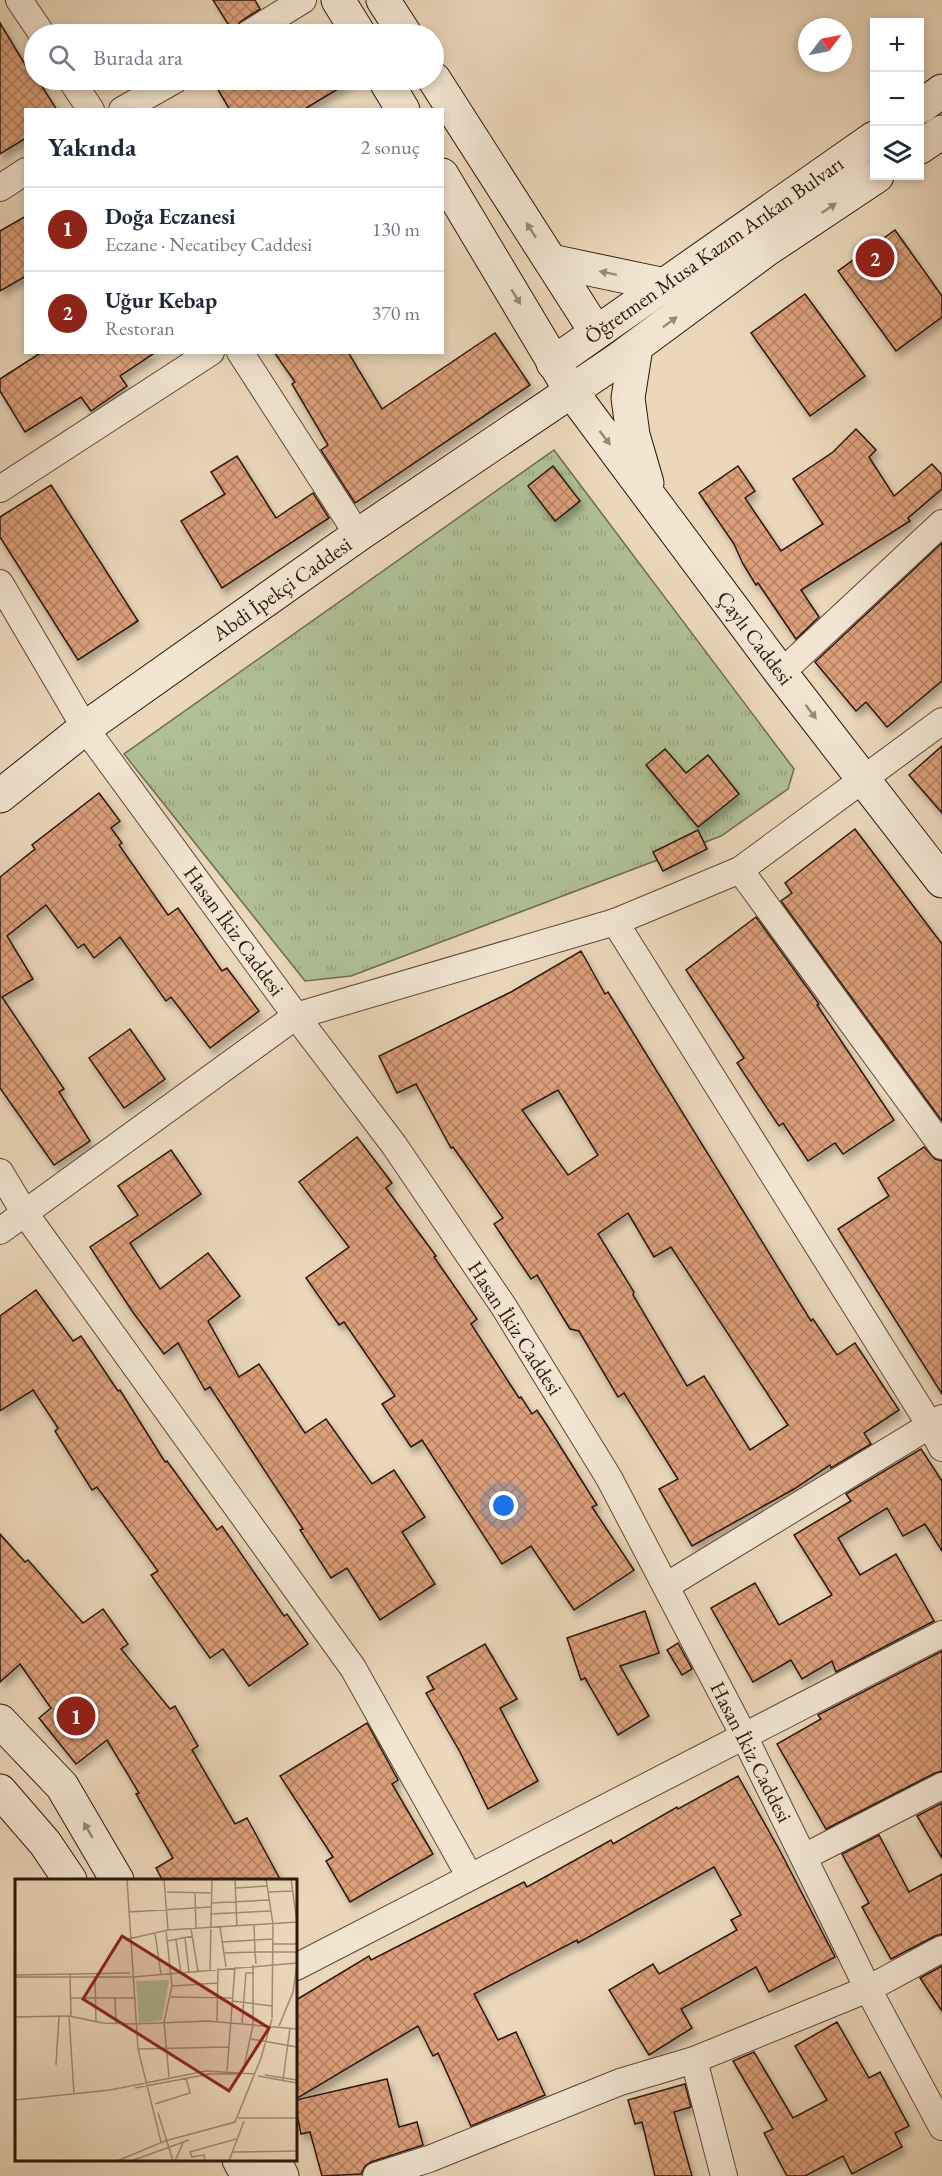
<!DOCTYPE html>
<html lang="tr">
<meta charset="utf-8">
<style>
:root{--surface:#fff;--page:#f6f6f7;--text:#1f2937;--muted:#747a83;--line:#e0e1e3;--accent:#8f2418}
body{margin:0;font-family:"EB Garamond",serif;background:var(--page);color:var(--text)}
.controls{position:absolute;right:18px;top:18px;display:grid;overflow:hidden;border-radius:0px;box-shadow:0 3px 9px #0003}
.controls button{width:54px;height:54px;display:grid;place-items:center;padding:0;border:0;border-bottom:2px solid var(--line);background:var(--surface);color:var(--text);font:30px sans-serif}
.compass{position:absolute;left:798px;top:18px;width:54px;height:54px;border-radius:50%;background:var(--surface);box-shadow:0 3px 9px #0003;rotate:58deg}
.you{position:absolute;left:504px;top:1506px;width:21px;height:21px;margin:-15px;border:4px solid #fff;border-radius:50%;background:#1a73e8;box-shadow:0 0 0 9px #1a73e833}
.badge{display:grid;place-items:center;width:39px;height:39px;border-radius:50%;background:var(--accent);color:#fff;font-size:20px;font-weight:700}
.pin{position:absolute;translate:-50% -50%;border:3px solid #fff;box-shadow:0 2px 6px #0006}
.list{margin:0;padding:0;list-style:none}
h2{display:flex;justify-content:space-between;align-items:center;height:78px;margin:0;padding:0 24px;font-size:26px}
h2 small{font-size:20px;font-weight:400;color:var(--muted)}
.list li{display:grid;grid-template-columns:39px 1fr auto;gap:18px;align-items:center;box-sizing:border-box;height:84px;padding:0 24px;border-top:2px solid var(--line)}
.list b{display:block;font-size:22px;white-space:nowrap}
.list p{margin:0;font-size:20px;white-space:nowrap;color:var(--muted)}
.list em{font-size:20px;font-style:normal;color:var(--muted)}
.icon{flex:none;width:33px;height:33px;fill:none;stroke:currentColor;stroke-width:2;stroke-linecap:round;stroke-linejoin:round}
.map{position:relative;flex:none;width:942px;height:2176px;overflow:hidden}
.search{position:absolute;background:var(--surface);box-shadow:0 3px 9px #0003;left:24px;top:24px;width:420px;height:66px;display:flex;align-items:center;gap:15px;box-sizing:border-box;padding:0 21px;border-radius:33px;color:var(--muted);font-size:22px}
.panel{position:absolute;background:var(--surface);box-shadow:0 3px 9px #0003;left:24px;top:108px;width:420px;height:246px;border-radius:0px}
.map>svg:first-child{display:block}
.park{fill:url(#park-tufts);stroke:#6e6c50;stroke-width:1.5}
.building{fill:url(#building-cross-hatch);stroke:#2c170b;stroke-width:1.5;fill-rule:evenodd;filter:url(#shadow)}
.lines{fill:none;stroke-linecap:round;stroke-linejoin:round}
.street-casing{stroke:#5c4737;stroke-width:28}
.secondary-casing{stroke:#2c170b;stroke-width:35}
.street{stroke:#f2e6d3;stroke-width:26}
.secondary{stroke:#f2e6d3;stroke-width:33}
.oneway{fill:#998979}
.labels{text-anchor:middle;stroke-width:4.5;stroke-linejoin:round;paint-order:stroke}
.street-label{font-size:21px;fill:#2c170b;stroke:#f2e6d3}
.inset-road{fill:none;stroke:#9f8b75;stroke-width:1.5}
.view{fill:#8f2418;fill-opacity:0.15;stroke:#8f2418;stroke-width:3}
.inset-edge{fill:none;stroke:#2c170b;stroke-width:3}
</style>
<div class="map">
<svg width="942" height="2176" viewBox="0 0 942 2176">
<defs>
<pattern id="park-tufts" width="24" height="20" patternUnits="userSpaceOnUse" patternTransform="scale(1.5)"><rect width="24" height="20" fill="#b0c096"/><path d="M3 7l-1-3M5 7V3M7 7l1-3M15 17l-1-3M17 17v-4M19 17l1-3" fill="none" stroke="#98a480"/></pattern>
<pattern id="building-cross-hatch" width="8" height="8" patternUnits="userSpaceOnUse" patternTransform="scale(1.5)"><rect width="8" height="8" fill="#db9f7a"/><path d="M0 0l8 8M0 8l8-8" fill="none" stroke="#b28162"/></pattern>
<filter id="shadow"><feDropShadow dx="3.5" dy="6" stdDeviation="3" flood-color="#0004"/></filter>
</defs>
<rect width="100%" height="100%" fill="#ebd8bb"/>
<filter id="stains"><feTurbulence type="fractalNoise" baseFrequency=".00333" numOctaves="4"/><feColorMatrix values="0 0 0 0 .2 0 0 0 0 .09 0 0 0 0 .02 0 0 0 .5 -.17"/></filter>
<radialGradient id="worn" r=".72"><stop offset=".6" stop-color="#630" stop-opacity="0"/><stop offset="1" stop-color="#630" stop-opacity=".3"/></radialGradient>
<path class="park" d="M554,450L794,769L788,789L721,836L351,976L305,981L124,754Z"/>
<g class="building">
<path d="M213,0H255L260,9L240,22L233,32Z"/>
<path d="M0,23L29,71L32,70L34,74V80H38L57,110H26V138L0,154Z"/>
<path d="M232,80H353L303,110H230L217,88Z"/>
<path d="M26,216V276L0,291V231Z"/>
<path d="M895,230L942,296V317L896,351L838,271Z"/>
<path d="M805,294L865,376L810,416L751,333Z"/>
<path d="M495,333L530,385L355,503L321,450L328,445L292,384L295,382L274,352H348L382,409Z"/>
<path d="M42,352H156L120,376L127,386L91,411L81,397L25,432L0,391V379Z"/>
<path d="M856,429L876,450L869,457L894,496L932,464L942,475V489L908,518L910,521L801,590L819,617L796,639L758,583L756,585L743,564L734,544L699,493L738,466L755,491L745,498L781,551L823,524L793,479L833,452Z"/>
<path d="M237,456L276,518L313,493L329,518L222,588L181,521L225,494L211,472Z"/>
<path d="M553,466L580,501L555,521L528,486Z"/>
<path d="M51,485L138,621L78,660L0,537V517Z"/>
<path d="M942,543V681L887,727L866,702L856,711L815,662Z"/>
<path d="M942,746V813L909,775Z"/>
<path d="M665,749L686,773L708,755L739,794L698,827L646,765Z"/>
<path d="M99,793L120,821L111,828L122,843L119,845L168,915L178,908L222,971L227,968L259,1011L210,1048L171,997L166,1001L120,937L94,958L84,944L78,948L46,905L7,936L33,979L2,997L64,1089L59,1092L90,1141L54,1165L0,1088V877L35,849L32,845Z"/>
<path d="M855,829L942,944V1121L781,901L792,893L785,883Z"/>
<path d="M698,830L707,849L663,871L653,852Z"/>
<path d="M756,917L819,1004L817,1005L894,1120L843,1154L835,1143L808,1161L783,1123L779,1126L737,1063L744,1058L686,970Z"/>
<path d="M581,951L605,994L608,992L811,1321L813,1319L837,1355L855,1343L899,1410L864,1433L871,1444L831,1468L830,1465L794,1489L692,1546L659,1489L678,1479L624,1393L618,1397L579,1331L570,1329L537,1275L531,1279L494,1224L503,1218L453,1147L451,1148L416,1084L397,1093L379,1056L511,992ZM558,1090L598,1155L568,1175L522,1110ZM628,1213L654,1257L671,1247L788,1425L750,1450L704,1376L687,1386L633,1295L634,1292L598,1234Z"/>
<path d="M130,1029L165,1079L124,1108L89,1058Z"/>
<path d="M357,1137L392,1183L386,1188L436,1256L434,1257L477,1319L471,1324L519,1398L521,1397L532,1414L537,1410L550,1430L597,1505L592,1507L634,1570L574,1610L531,1546L502,1564L422,1440L411,1447L382,1404L395,1396L344,1322L339,1325L306,1278L349,1247L299,1182Z"/>
<path d="M924,1147L935,1159L942,1161V1394L838,1229L889,1196L878,1178Z"/>
<path d="M171,1150L201,1194L130,1243L160,1289L208,1253L240,1296L208,1321L239,1377L259,1364L305,1433L326,1419L372,1484L394,1470L425,1517L402,1532L435,1584L380,1620L347,1568L331,1578L300,1530L303,1529L210,1387L205,1390L178,1343L164,1354L132,1311L90,1247L138,1215L118,1186Z"/>
<path d="M36,1290L73,1341L81,1336L118,1391L120,1390L165,1462L167,1461L217,1530L222,1526L284,1616L287,1614L308,1644L249,1686L223,1649L210,1658L151,1575L158,1571L97,1487L92,1490L55,1431L58,1428L33,1390L0,1411V1316Z"/>
<path d="M921,1449L942,1481V1551L925,1524L903,1536L887,1508L838,1538L860,1575L896,1554L934,1621L836,1672L832,1661L802,1679L791,1660L753,1682L711,1608L755,1583L779,1625L832,1595L794,1535L851,1501L846,1494Z"/>
<path d="M0,1534L25,1562L28,1560L83,1623L103,1609L128,1644L121,1649L170,1709L175,1706L198,1746L192,1750L235,1824L247,1818L281,1881H163L156,1868L173,1858L136,1794L139,1793L107,1740L76,1764L39,1718L51,1708L20,1664L0,1682Z"/>
<path d="M645,1611L659,1653L620,1666L649,1716L618,1735L585,1678L581,1680L567,1638Z"/>
<path d="M678,1643L692,1669L682,1675L667,1650Z"/>
<path d="M485,1644L517,1699L500,1708L538,1781L488,1809L460,1752L426,1693L434,1689L427,1677Z"/>
<path d="M942,1651V1771L935,1773L826,1829L777,1744L821,1719L818,1715Z"/>
<path d="M367,1723L398,1780L392,1784L433,1854L350,1902L326,1861L333,1857L280,1776Z"/>
<path d="M738,1776L780,1851L835,1957L769,1992L756,1967L681,2009L692,2028L649,2055L609,1990L653,1964L659,1974L737,1930L731,1920L741,1915L714,1867L578,1943L577,1940L474,1994L498,2040L516,2032L545,2095L471,2126L438,2053L433,2056L418,2026L296,2099V2000L369,1956L371,1960L524,1882L527,1887L611,1840L613,1844L677,1807L678,1809Z"/>
<path d="M942,1803V1858L917,1816Z"/>
<path d="M879,1835L909,1892L942,1874V1934L935,1936L891,1959L862,1907L869,1903L842,1854Z"/>
<path d="M942,1966V2011L920,1978Z"/>
<path d="M837,2022L869,2078L880,2072L909,2126L895,2133L902,2147L852,2174L843,2156L805,2176H787L764,2133L773,2129L733,2061L754,2052L793,2118L827,2100L795,2046Z"/>
<path d="M387,2079L399,2127L417,2122L423,2145L371,2162L365,2166L361,2174L322,2176L310,2132L301,2134L296,2109V2100Z"/>
<path d="M685,2084L691,2107L674,2112L692,2176H655L642,2122L635,2124L628,2100Z"/>
</g>
<g class="lines">
<defs>
<g id="street">
<path d="M19,0L42,34"/>
<path d="M248,34L303,0"/>
<path d="M71,80L91,110"/>
<path d="M122,110L175,80"/>
<path d="M0,188L26,171"/>
<path d="M240,352L358,535"/>
<path d="M0,489L211,352"/>
<path d="M0,583L85,728L296,1016L394,1145L504,1307L609,1478L744,1736L868,1989L942,2127"/>
<path d="M781,673L942,523"/>
<path d="M740,870L942,1146"/>
<path d="M615,922L930,1425L942,1448"/>
<path d="M0,1172L24,1212L353,1668L470,1877"/>
<path d="M0,1231L296,1016L615,922L740,870L942,721"/>
<path d="M666,1586L942,1418"/>
<path d="M804,1857L942,1786"/>
<path d="M296,1967L942,1634"/>
<path d="M694,2060L724,2176"/>
<path d="M376,2176L429,2159L620,2082L694,2060L868,1989L942,1949"/>
</g>
<g id="secondary">
<path d="M338,0L359,34"/>
<path d="M383,0L405,34"/>
<path d="M434,79L596,332"/>
<path d="M385,80L403,110"/>
<path d="M920,107L942,91"/>
<path d="M920,147L942,132"/>
<path d="M442,175L571,391L781,673L942,881"/>
<path d="M551,261L665,285"/>
<path d="M636,347L628,398L633,435L647,483"/>
<path d="M553,363L874,138"/>
<path d="M0,796L85,728L358,535L616,361L766,250L877,176"/>
<path d="M0,1721L62,1786L117,1880"/>
<path d="M0,1791L45,1843L70,1880"/>
<path d="M239,2160L248,2176"/>
<path d="M274,2160L282,2176"/>
</g>
</defs>
<use href="#street" class="street-casing"/>
<use href="#secondary" class="secondary-casing"/>
<use href="#street" class="street"/>
<use href="#secondary" class="secondary"/>
</g>
<defs><path id="oneway-solid" d="M-6-.8H1V-3.2L6.5 0L1 3.2V.8H-6Z" transform="scale(1.5)"/></defs>
<g class="oneway">
<use href="#oneway-solid" transform="translate(829 208) rotate(-34)"/>
<use href="#oneway-solid" transform="translate(531 230) rotate(-123)"/>
<use href="#oneway-solid" transform="translate(608 273) rotate(-168)"/>
<use href="#oneway-solid" transform="translate(516 297) rotate(59)"/>
<use href="#oneway-solid" transform="translate(670 322) rotate(-36)"/>
<use href="#oneway-solid" transform="translate(605 438) rotate(53)"/>
<use href="#oneway-solid" transform="translate(811 712) rotate(53)"/>
<use href="#oneway-solid" transform="translate(88 1830) rotate(-120)"/>
</g>
<g class="labels">
<g class="street-label">
<text transform="translate(714 250) rotate(-35)" y="7">Öğretmen Musa Kazım Arıkan Bulvarı</text>
<text transform="translate(282 589) rotate(-35)" y="7">Abdi İpekçi Caddesi</text>
<text transform="translate(755 638) rotate(53)" y="7">Çaylı Caddesi</text>
<text transform="translate(234 931) rotate(54)" y="7">Hasan İkiz Caddesi</text>
<text transform="translate(515 1328) rotate(57)" y="7">Hasan İkiz Caddesi</text>
<text transform="translate(751 1752) rotate(63)" y="7">Hasan İkiz Caddesi</text>
</g>
</g>
<g transform="translate(15 1879)">
<rect width="282" height="282" fill="#ebd8bb"/>
<path d="M154,101L147,141L124,144L121,102Z" fill="#b0c096"/>
<path class="inset-road" d="M112,0L123,170L146,263M149,0L153,51M220,0L222,48M251,0L258,45L257,139M221,9L252,7M152,13L196,14M253,13L278,12M180,14L181,50M196,24L254,21M114,33L196,28M195,35L255,32M205,48L211,88M176,50L183,92M151,51L157,107L149,143L154,198M140,54L146,96M170,59L174,93M113,60L153,51L282,43L276,0M161,61L166,94M152,62L178,57M207,63L258,60M258,65H282M209,74L240,73L239,46M241,85L240,73H282M195,91L197,0M0,96L115,94M55,96L56,137M0,98H118L282,84M80,98L81,143M157,107L203,104M156,118L218,119M56,119H119M100,119L101,145M218,122L257,127M54,137L59,215M0,138L54,137L88,144L120,145L193,142L282,150M202,142L203,89M227,144L231,94H239M264,147L278,113L282,86M236,160L282,168M123,170L214,168M41,186L44,137M212,192L220,88M228,193L238,146V86M250,196L282,201M243,197L282,204M268,201L275,149M120,209L194,195H225M0,221L95,211L191,192L240,195M140,225L175,214L171,199M143,234L158,282M223,239H282M217,273L282,272M102,282L150,262L220,243L246,179L257,140M116,282L174,261M160,282L168,264M190,282L189,276L177,278L175,273L221,260M214,282L229,242"/>
<path class="view" d="M107,57L254,149L214,212L68,120Z"/>
<rect width="282" height="282" class="inset-edge"/>
</g>
<rect width="100%" height="100%" filter="url(#stains)"/>
<rect width="100%" height="100%" fill="url(#worn)"/>
</svg>
<div class="controls">
<button>+</button>
<button>−</button>
<button><svg class="icon" aria-label="layers" viewBox="0 0 24 24"><path d="M12 4l9 5-9 5-9-5zM3 14l9 5 9-5"/></svg></button>
</div>
<svg class="compass" viewBox="-18 -18 36 36"><path d="M0-13l5 13h-10z" fill="#e53935"/><path d="M0 13l5-13h-10z" fill="#747a83"/></svg>
<div class="you"></div>
<div class="pin badge" style="left:76px;top:1716px">1</div>
<div class="pin badge" style="left:875px;top:258px">2</div>
<div class="search"><svg class="icon" aria-label="search" viewBox="0 0 24 24"><circle cx="10" cy="10" r="6"/><path d="M15 15l6 6"/></svg>Burada ara</div>
<section class="panel">
<h2>Yakında<small>2 sonuç</small></h2>
<ul class="list">
<li><span class="badge">1</span><div><b>Doğa Eczanesi</b><p>Eczane · Necatibey Caddesi</p></div><em>130 m</em></li>
<li><span class="badge">2</span><div><b>Uğur Kebap</b><p>Restoran</p></div><em>370 m</em></li>
</ul>
</section>
</div>
